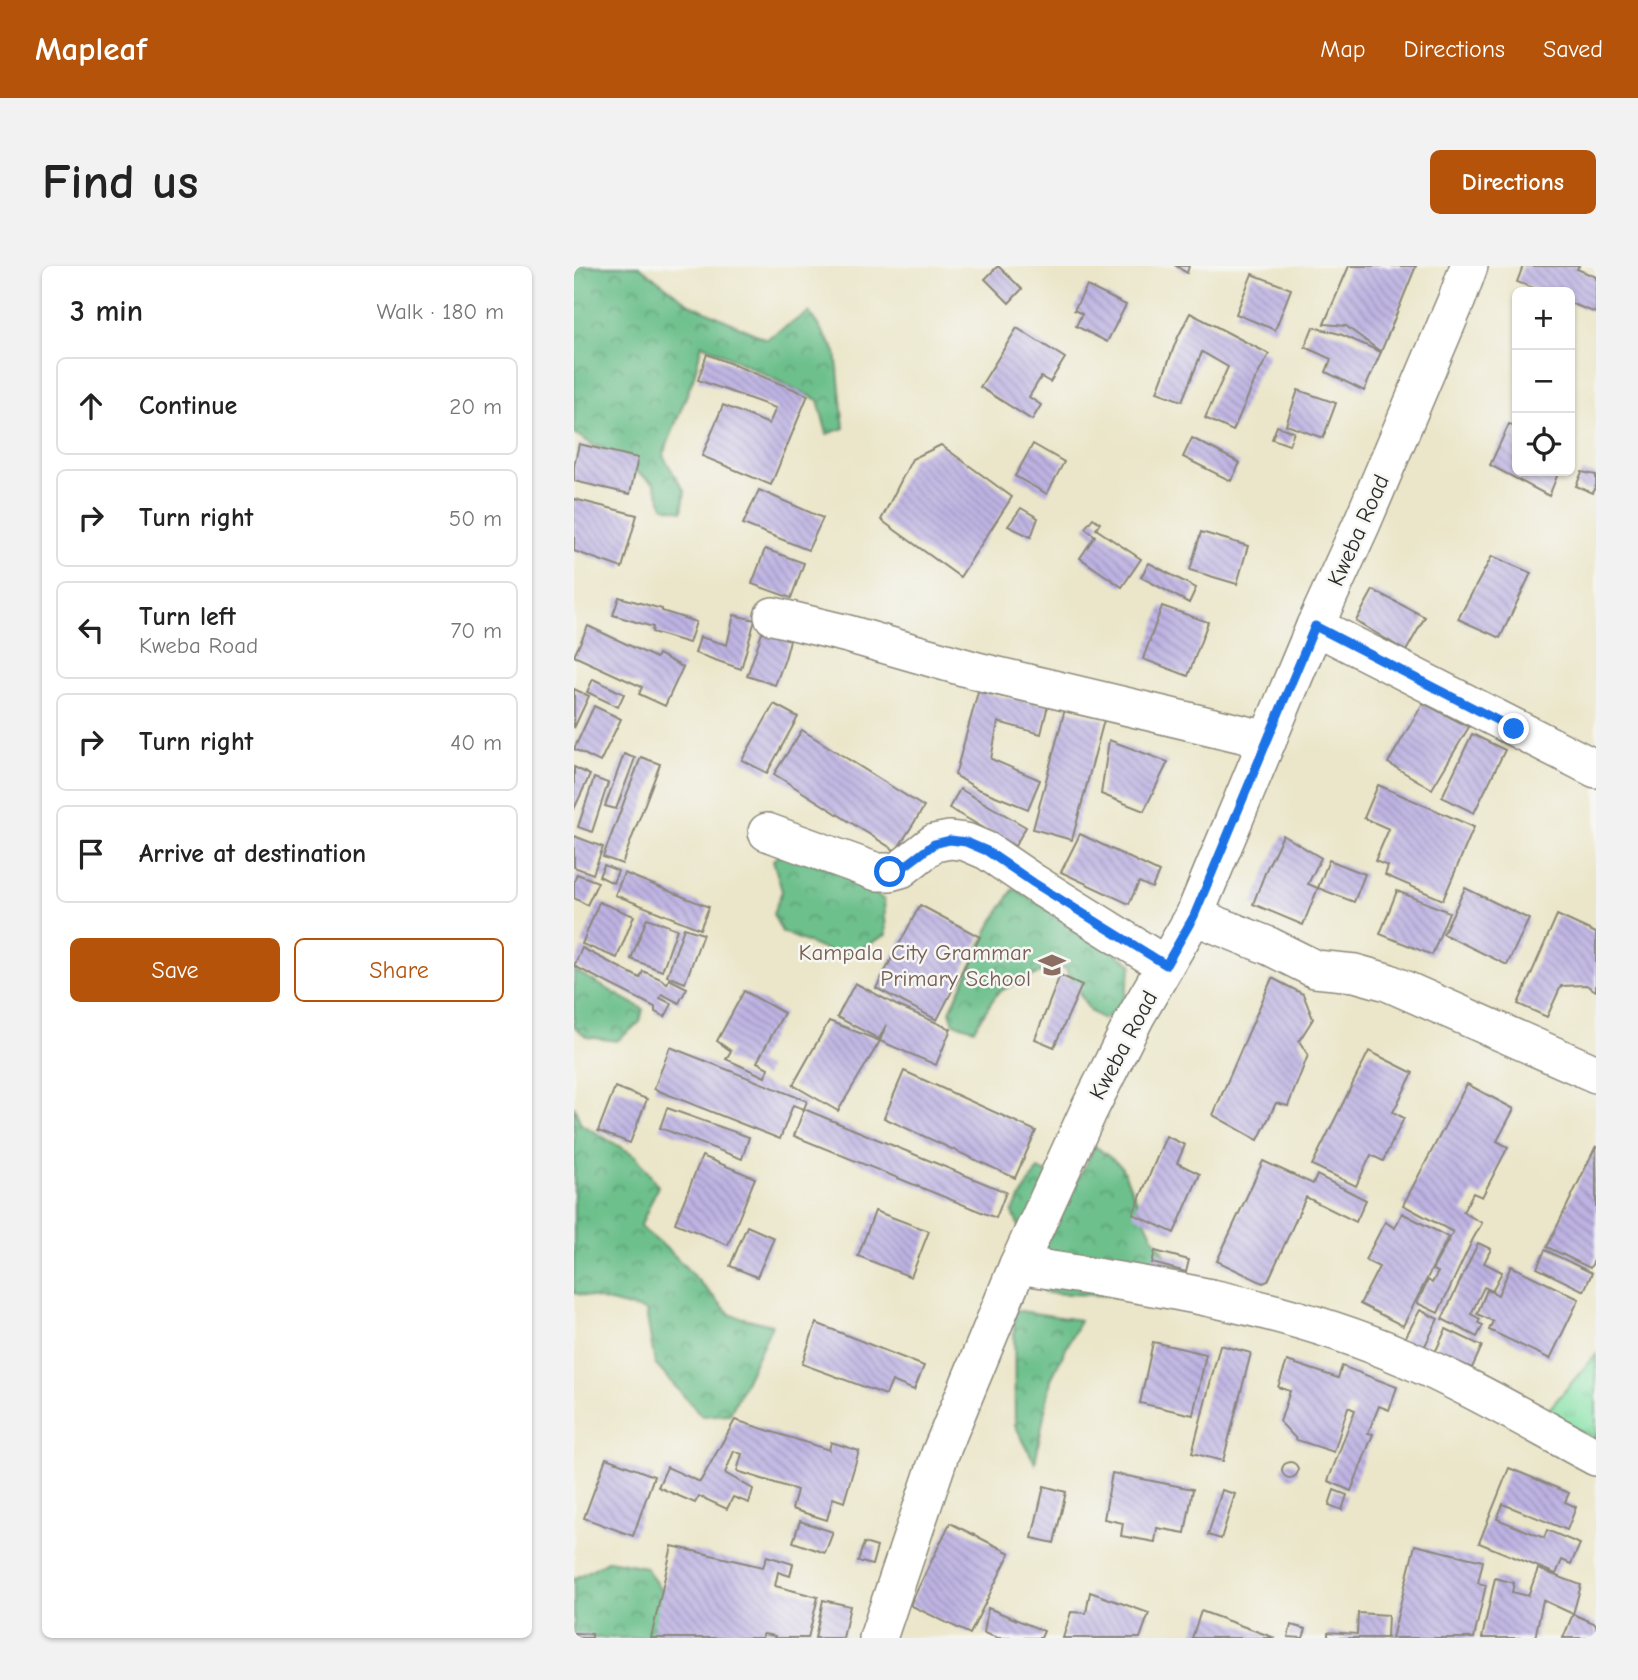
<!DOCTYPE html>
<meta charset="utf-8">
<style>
:root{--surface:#fff;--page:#f2f2f2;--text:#222;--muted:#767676;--line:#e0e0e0;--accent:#b45309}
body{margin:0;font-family:"Comic Neue",sans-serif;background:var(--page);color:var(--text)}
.controls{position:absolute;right:21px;top:21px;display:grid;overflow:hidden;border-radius:10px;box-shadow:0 2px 5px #0004}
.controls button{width:63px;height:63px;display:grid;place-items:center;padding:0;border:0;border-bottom:2px solid var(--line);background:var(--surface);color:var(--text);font:35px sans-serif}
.stop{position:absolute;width:21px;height:21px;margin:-16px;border:5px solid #1a73e8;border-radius:50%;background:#fff}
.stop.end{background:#1a73e8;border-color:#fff;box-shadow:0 2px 7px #0008}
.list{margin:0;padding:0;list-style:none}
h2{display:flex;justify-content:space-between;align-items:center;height:91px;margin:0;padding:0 28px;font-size:30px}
h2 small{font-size:23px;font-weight:400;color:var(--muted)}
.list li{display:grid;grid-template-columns:46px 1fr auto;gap:21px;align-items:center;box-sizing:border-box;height:98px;margin:0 14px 14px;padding:0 14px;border:2px solid var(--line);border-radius:10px}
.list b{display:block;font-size:26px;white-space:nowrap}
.list p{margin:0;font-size:23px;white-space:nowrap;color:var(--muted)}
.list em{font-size:23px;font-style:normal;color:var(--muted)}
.actions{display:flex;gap:14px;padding:21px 28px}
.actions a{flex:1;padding:16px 0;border:2px solid var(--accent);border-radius:10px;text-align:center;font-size:24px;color:var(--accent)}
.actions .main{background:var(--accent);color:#fff}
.icon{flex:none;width:38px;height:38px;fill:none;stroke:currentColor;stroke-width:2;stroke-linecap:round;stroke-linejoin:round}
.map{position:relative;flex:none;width:1022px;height:1372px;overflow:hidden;border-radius:10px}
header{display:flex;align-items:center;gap:42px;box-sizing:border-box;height:98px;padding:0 35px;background:var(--accent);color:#fff}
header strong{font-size:33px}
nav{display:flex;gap:38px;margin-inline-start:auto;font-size:24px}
.intro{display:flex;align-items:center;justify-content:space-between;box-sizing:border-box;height:168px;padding:0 42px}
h1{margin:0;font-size:49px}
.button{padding:18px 32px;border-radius:10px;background:var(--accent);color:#fff;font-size:24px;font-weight:700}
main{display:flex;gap:42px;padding:0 42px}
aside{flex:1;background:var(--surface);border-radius:10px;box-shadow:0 2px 5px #0004}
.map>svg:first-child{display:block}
.grass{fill:url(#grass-tufts);stroke:#59866a;stroke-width:2}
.forest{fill:url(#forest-crowns);stroke:#4c765c;stroke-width:2}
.building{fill:url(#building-back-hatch)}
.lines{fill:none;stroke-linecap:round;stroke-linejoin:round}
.minor-casing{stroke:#8b887a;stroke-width:40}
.minor{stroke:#fff;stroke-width:37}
.route{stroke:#1a73e8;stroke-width:9}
.labels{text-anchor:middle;stroke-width:5;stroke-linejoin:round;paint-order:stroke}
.street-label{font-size:23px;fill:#2b2b2b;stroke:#f6f6f2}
.education-label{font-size:23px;fill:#785e54;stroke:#f6f6f2;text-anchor:end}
</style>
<header>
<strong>Mapleaf</strong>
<nav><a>Map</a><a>Directions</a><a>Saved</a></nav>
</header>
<div class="intro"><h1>Find us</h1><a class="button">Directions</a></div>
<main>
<aside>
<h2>3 min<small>Walk · 180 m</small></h2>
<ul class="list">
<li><svg class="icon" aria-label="ahead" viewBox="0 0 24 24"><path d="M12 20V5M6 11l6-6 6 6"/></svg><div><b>Continue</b></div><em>20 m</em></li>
<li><svg class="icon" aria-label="right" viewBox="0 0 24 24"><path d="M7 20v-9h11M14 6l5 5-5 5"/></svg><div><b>Turn right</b></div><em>50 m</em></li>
<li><svg class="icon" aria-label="left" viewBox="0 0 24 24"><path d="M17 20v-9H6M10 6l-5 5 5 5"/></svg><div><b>Turn left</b><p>Kweba Road</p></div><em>70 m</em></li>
<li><svg class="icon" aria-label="right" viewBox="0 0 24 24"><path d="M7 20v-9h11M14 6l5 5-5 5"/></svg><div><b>Turn right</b></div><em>40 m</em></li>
<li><svg class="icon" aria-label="arrive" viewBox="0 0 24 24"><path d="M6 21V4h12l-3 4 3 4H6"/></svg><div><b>Arrive at destination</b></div></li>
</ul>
<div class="actions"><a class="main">Save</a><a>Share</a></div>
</aside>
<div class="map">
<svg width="1022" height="1372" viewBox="0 0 1022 1372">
<defs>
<pattern id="grass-tufts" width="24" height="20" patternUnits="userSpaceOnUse" patternTransform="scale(1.75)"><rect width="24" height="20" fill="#87e2a8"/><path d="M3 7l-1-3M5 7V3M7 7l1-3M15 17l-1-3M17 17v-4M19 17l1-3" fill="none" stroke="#75c291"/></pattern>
<pattern id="forest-crowns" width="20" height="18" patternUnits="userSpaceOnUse" patternTransform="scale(1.75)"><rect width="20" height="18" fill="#6dc08c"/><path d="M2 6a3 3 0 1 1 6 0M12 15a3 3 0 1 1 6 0" fill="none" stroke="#5a9c73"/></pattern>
<pattern id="building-back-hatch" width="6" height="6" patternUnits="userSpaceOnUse" patternTransform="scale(1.75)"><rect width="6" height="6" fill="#beb3e3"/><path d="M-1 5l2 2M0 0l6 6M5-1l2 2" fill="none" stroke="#9b92b8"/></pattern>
</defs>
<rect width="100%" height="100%" fill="#f6f6f2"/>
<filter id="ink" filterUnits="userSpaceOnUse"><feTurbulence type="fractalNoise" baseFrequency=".0143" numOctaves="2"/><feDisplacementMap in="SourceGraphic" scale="14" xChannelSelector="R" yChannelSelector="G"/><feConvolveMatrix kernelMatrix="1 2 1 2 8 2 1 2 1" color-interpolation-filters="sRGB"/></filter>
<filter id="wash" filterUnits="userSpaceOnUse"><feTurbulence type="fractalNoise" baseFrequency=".00686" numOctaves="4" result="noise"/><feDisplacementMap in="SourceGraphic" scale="28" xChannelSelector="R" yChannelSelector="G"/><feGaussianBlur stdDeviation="1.57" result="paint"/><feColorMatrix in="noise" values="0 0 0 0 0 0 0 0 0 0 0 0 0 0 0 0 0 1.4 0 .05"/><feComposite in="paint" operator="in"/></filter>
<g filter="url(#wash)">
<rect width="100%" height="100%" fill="#ebe6c9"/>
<path class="grass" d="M1022,1088V1173L971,1148Z"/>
<g class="forest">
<path d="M0,0H65L114,37L192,73L235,46L262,86L270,162L253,168L244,134L128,78L120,110L89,190L111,226L108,245L90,241L80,217L0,167Z"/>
<path d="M207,587L273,608L310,634L312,669L270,692L208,666L199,648L208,625L199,594Z"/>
<path d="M440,622L558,698L548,741L529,753L516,745L491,702L469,705L424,726L400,763L380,757L376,745L415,662Z"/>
<path d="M0,704L69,743L66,756L43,775L13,771L0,760Z"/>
<path d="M0,840L7,858L62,890L84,920L66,961L97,986L157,1049L198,1059L156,1148L128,1150L81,1098L72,1045L0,1027Z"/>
<path d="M521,880L547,900L578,969L597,996L546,1030L470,1027L454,978L438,946L464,903L501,919Z"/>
<path d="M440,1044L506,1054L477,1113L461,1197L441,1159Z"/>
<path d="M35,1294L71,1301L104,1349L106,1372H0V1313Z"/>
</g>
<g id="blocks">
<g class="building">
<path d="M424,0L448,23L435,37L411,13Z"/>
<path d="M602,0H615L613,7Z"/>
<path d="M775,0H842L807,86L772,60L750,58Z"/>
<path d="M949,0H1005L1003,3L1022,11V47L996,37V26H970L943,16Z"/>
<path d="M678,8L717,23L701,64L662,48Z"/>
<path d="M513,20L552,39L533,76L502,60L508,48L500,44Z"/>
<path d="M616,47L695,88L681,114L659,165L631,152L654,101L628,86L608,135L583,126L603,73Z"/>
<path d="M739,61L766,68L807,86L790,125L752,106L757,93L731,81Z"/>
<path d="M443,62L491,92L476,116L467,111L455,131L467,139L458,154L406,121Z"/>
<path d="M133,88L234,129L197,219L128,190L149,139L195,158L202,142L124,114Z"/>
<path d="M724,124L762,137L749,172L712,159Z"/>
<path d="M935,158L943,162V205H985L975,230L916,199Z"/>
<path d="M703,160L720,166L715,179L698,173Z"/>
<path d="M618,172L666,197L657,215L609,191Z"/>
<path d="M5,178L64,192L56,228L0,215V200Z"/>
<path d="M459,178L490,196L473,228L441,210Z"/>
<path d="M367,179L438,231L386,311L307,254L338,193Z"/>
<path d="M1008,206L1022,209V219L1019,227L1002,220Z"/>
<path d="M185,224L249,252L234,284L169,258Z"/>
<path d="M0,233L63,249L48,302L0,285Z"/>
<path d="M447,242L464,252L457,271L434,260Z"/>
<path d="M519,252L526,257L522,263L567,293L548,321L506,292L521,270L511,262Z"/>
<path d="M627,266L674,280L663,318L616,304Z"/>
<path d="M191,283L230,297L217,332L178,318Z"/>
<path d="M918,290L957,307L926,372L884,353Z"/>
<path d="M575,297L622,322L615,337L567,311Z"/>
<path d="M799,324L851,351L832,385L782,355Z"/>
<path d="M45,331L88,343V345L122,356L115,377L78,366L79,361L39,349Z"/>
<path d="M588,340L634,356L614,410L569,393Z"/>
<path d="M160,349L181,354L167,403L121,387L126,371L153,379Z"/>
<path d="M14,360L82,392L84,388L109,401L91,440L65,428L68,421L0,390Z"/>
<path d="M189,364L216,374L211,393L201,419L173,410Z"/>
<path d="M19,413L50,428L44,441L13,426Z"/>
<path d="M0,423L15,430L0,462Z"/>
<path d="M404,426L474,439L467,468L424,456L417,493L466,514L454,543L404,523L381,509Z"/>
<path d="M849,437L895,461L858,523L814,497Z"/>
<path d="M200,438L224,451L193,507L168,494Z"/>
<path d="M20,440L47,453L26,496L0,483Z"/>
<path d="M491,443L530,454L498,574L459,563Z"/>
<path d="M228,464L350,541L322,585L200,508Z"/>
<path d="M898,468L931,484L900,547L868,531Z"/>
<path d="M535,474L594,496L570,545L527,528Z"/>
<path d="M50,488L61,492L42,543L31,540Z"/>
<path d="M67,491L86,498L48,598L29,591Z"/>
<path d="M0,501L16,509L0,543Z"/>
<path d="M20,512L34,517L18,566L4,561Z"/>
<path d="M804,519L900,561L869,634L811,609L814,600L801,595L815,563L790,552Z"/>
<path d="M386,523L452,561L441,580L375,542Z"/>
<path d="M506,568L585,606L578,622L565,616L555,638L487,606Z"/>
<path d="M709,569L747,592L734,618L744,622L729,659L679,638L693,602Z"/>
<path d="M0,570L29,581L19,608L0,601Z"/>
<path d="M755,594L791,608L780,636L744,622Z"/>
<path d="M30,599L44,605L39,617L25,610Z"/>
<path d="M50,607L135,641L126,663L41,629Z"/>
<path d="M3,608L24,616L13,639L0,632V616Z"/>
<path d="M891,622L955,653L933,699L869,668Z"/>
<path d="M823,625L875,646L858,689L806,668Z"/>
<path d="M25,636L60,650L43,692L8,678Z"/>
<path d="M346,639L406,671L363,754L302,722Z"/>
<path d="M983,649L1022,667V725L1012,719L987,720L973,751L944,738Z"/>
<path d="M73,652L103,663L88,705L57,693Z"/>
<path d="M110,662L129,668L111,717L93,710Z"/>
<path d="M8,682L66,712L69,705L87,713L93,718L95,713L113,722L105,737L88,728L86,732L98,738L91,751L81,746V741L0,700Z"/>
<path d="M486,709L508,719L480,781L461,773Z"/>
<path d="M698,712L729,728L739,753L725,775L734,789L714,840L702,837L684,874L639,849Z"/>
<path d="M281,717L322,739L377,763L362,799L306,775L312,759L305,773L263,751Z"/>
<path d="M170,725L210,747L183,796L194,802L191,811L152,793L157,785L143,775Z"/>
<path d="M255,755L306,775L264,845L219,819Z"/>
<path d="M96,781L233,835L230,843L219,839L206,873L80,823Z"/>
<path d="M795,785L839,807L819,846L830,852L809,895L797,889L782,920L738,899Z"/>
<path d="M330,805L462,865L441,912L310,852Z"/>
<path d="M893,818L940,843L923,875L934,881L908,931L899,927L889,946L908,957L899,973L864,1047L843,1037L854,1014L858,1017L864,1006L858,1004L879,966L829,939Z"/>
<path d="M41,821L73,833L56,877L24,865Z"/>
<path d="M93,842L175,871L168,893L86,862Z"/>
<path d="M230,843L432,926L422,952L220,870Z"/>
<path d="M592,870L611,879L603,897L626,908L600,967L559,948Z"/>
<path d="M1022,880V991L1016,1002L973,981Z"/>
<path d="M128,890L181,912L154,979L101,957Z"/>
<path d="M689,895L739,918L743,909L792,934L782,956L732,931L694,1015L689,1017L643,995Z"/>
<path d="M301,945L355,965L337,1011L284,990Z"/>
<path d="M828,947L874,971L829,1060L786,1038L805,1001L791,994L811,956L821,962Z"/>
<path d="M173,960L200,972L183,1011L156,1000Z"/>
<path d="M904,977L917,983L910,997L928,1006L918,1025L910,1021L897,1048L906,1053L904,1057L909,1059L903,1071L868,1053Z"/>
<path d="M971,984L1018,1007L1010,1025L963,1002Z"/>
<path d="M581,985L615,994L612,1006L578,997Z"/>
<path d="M937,1000L1005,1033L976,1093L915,1064L919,1055L903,1048L913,1024L924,1029Z"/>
<path d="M846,1044L864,1053L848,1086L829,1076Z"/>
<path d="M242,1057L350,1100L340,1124L318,1115L312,1129L228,1098Z"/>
<path d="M872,1063L908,1080L898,1102L882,1095L879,1102L858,1093Z"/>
<path d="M579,1076L632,1088L619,1149L566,1137Z"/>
<path d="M646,1079L677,1087L649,1195L618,1187Z"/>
<path d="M713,1095L764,1112L768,1100L823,1121L815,1144L805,1140L794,1167L799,1168L777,1225L754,1215L781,1144L774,1141L760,1186L723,1174L706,1156L716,1125L704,1121Z"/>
<path d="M161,1154L255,1184L257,1176L285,1185L270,1236L259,1232L253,1254L218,1243L223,1224L163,1205L168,1188L160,1185L151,1207L179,1223L175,1237L159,1231L153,1243L125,1230L121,1237L84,1221L93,1201L126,1216Z"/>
<path d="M32,1192L80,1210L59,1270L10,1252Z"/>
<circle cx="716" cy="1204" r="8"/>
<path d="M935,1202L995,1227L991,1236L1002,1241L993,1264L929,1238L923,1253L970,1272L973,1264L1006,1278L997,1298L988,1294L982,1308L905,1277Z"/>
<path d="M538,1207L619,1223L611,1267L583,1262L581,1276L547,1270L549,1257L530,1253Z"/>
<path d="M470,1220L492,1226L480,1277L458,1272Z"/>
<path d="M648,1224L661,1228L647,1273L634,1269Z"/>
<path d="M760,1224L773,1229L768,1244L755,1239Z"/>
<path d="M226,1255L259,1266L251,1287L219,1276Z"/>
<path d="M376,1257L436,1287L396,1368L336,1339Z"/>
<path d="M290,1277L303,1281L298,1299L284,1295Z"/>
<path d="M841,1279L909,1295L904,1317L912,1319L900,1372H818Z"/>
<path d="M98,1280L189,1301L193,1290L219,1298L216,1310L204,1306L201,1320L244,1331L234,1372H200L201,1370L189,1368L188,1372H77Z"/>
<path d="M964,1303L1007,1319L999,1348L969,1334L961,1372H908L921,1312L940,1317L938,1326L954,1330Z"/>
<path d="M516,1326L575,1347L566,1372H489L497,1346L512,1347Z"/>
<path d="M249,1334L276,1340L269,1372H241Z"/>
<path d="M414,1342L470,1365L467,1372H424L410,1367Z"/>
<path d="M627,1345L701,1372H618Z"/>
<path d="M784,1347L814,1349L813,1372H754V1366L783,1368Z"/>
<path d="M999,1348L1022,1358V1372H989Z"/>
<path d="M717,1359L732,1363L729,1372L714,1371Z"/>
<path d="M0,1367L18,1368V1372H0Z"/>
</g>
</g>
</g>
<g filter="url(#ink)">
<use href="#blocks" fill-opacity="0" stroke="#8b887a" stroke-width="2"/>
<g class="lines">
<defs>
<g id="minor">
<path d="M199,350L274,368L403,405L694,474"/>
<path d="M741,360L1022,503"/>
<path d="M193,566L303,606H316L327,603L360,577L376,574L392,576L413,585L460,617L591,699"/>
<path d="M620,650L695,680L741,703L781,707L813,716L1022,808"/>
<path d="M444,999C575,1019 707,1038 829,1091C896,1120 958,1157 1022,1191"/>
<path d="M304,1372L366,1188L444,999L514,846L562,750L620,650L741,360L788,257L883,33L895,0"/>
</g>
</defs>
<use href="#minor" class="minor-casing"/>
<use href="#minor" class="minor"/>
</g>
</g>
<g class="lines" filter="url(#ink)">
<path class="route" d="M316,606L327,603L360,578L376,574L392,576L413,585L460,617L592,699L620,650L741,360L940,463"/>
</g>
<defs>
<symbol id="school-bare" viewBox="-9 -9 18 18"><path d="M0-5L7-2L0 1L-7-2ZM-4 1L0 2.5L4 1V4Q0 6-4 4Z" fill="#8d6e63" stroke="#f6f6f2" stroke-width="2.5" paint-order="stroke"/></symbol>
</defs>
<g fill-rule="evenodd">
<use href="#school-bare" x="459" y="680" width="38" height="38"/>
</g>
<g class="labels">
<g class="street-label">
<text transform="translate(784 264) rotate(-66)" y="8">Kweba Road</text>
<text transform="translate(549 779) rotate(-62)" y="8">Kweba Road</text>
</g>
<g class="education-label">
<text x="457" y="694">Kampala City Grammar<tspan x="457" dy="26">Primary School</tspan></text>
</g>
</g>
</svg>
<div class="controls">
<button>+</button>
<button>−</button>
<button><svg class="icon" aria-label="locate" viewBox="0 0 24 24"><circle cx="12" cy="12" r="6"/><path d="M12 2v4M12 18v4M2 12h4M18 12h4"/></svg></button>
</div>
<div class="stop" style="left:316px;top:606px"></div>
<div class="stop end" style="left:940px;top:463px"></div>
</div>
</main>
